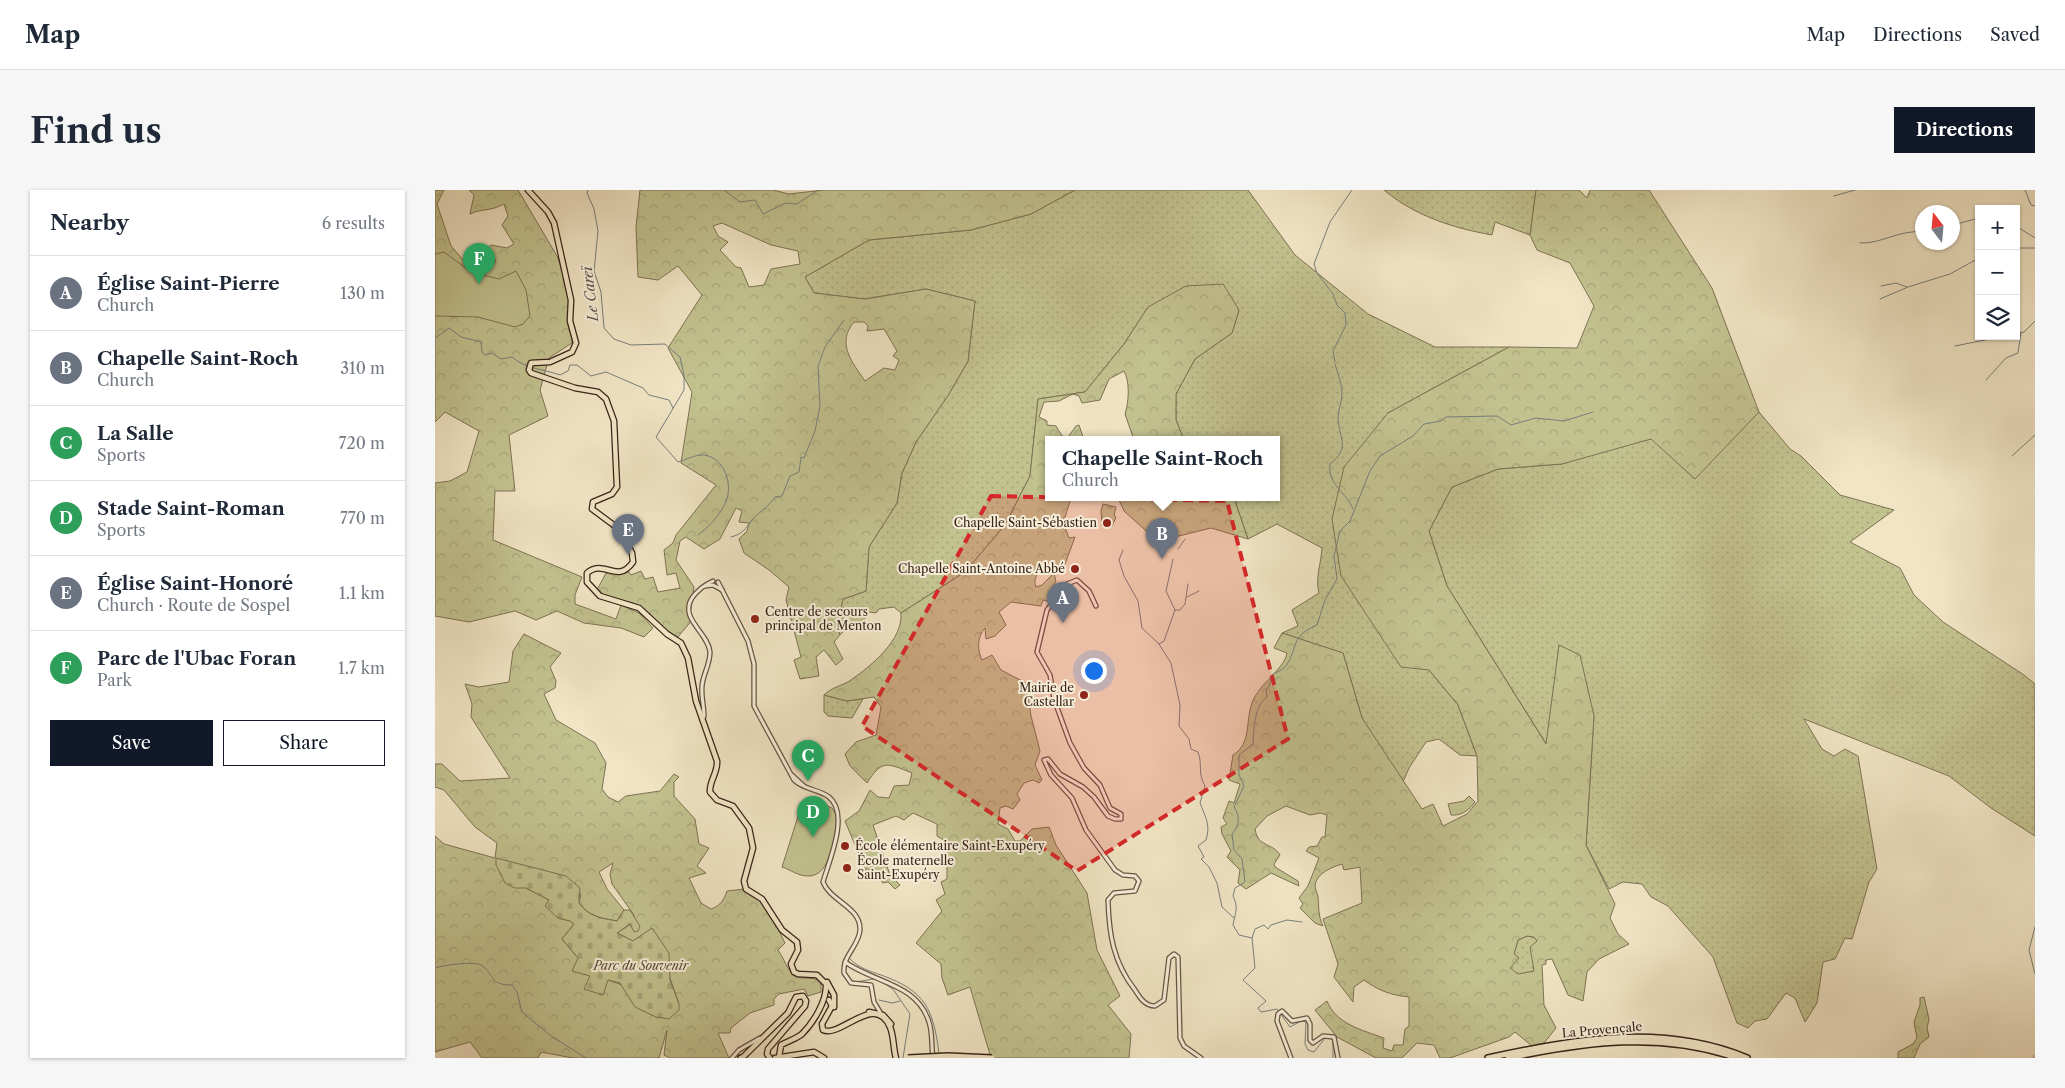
<!DOCTYPE html>
<meta charset="utf-8">
<style>
:root{--surface:#fff;--page:#f6f6f7;--text:#1f2937;--muted:#747a83;--line:#e0e1e3;--accent:#111827}
body{margin:0;font-family:"Libre Caslon Text",serif;background:var(--page);color:var(--text)}
.controls{position:absolute;right:15px;top:15px;display:grid;overflow:hidden;border-radius:0px;box-shadow:0 1px 4px #0004}
.controls button{width:45px;height:45px;display:grid;place-items:center;padding:0;border:0;border-bottom:1px solid var(--line);background:var(--surface);color:var(--text);font:25px sans-serif}
.compass{position:absolute;left:1480px;top:15px;width:45px;height:45px;border-radius:50%;background:var(--surface);box-shadow:0 1px 4px #0004;rotate:344deg}
.you{position:absolute;left:658px;top:480px;width:18px;height:18px;margin:-12px;border:4px solid #fff;border-radius:50%;background:#1a73e8;box-shadow:0 0 0 8px #1a73e833}
.badge{display:grid;place-items:center;width:32px;height:32px;border-radius:50%;background:var(--accent);color:#fff;font-size:16px;font-weight:700}
.pin{position:absolute;translate:-50% -41px;filter:drop-shadow(0 1px 2px #0008)}
.pin::after{content:'';position:absolute;top:26px;width:18px;height:15px;background:inherit;clip-path:polygon(0 0,100% 0,50% 100%)}
.popup{position:absolute;left:610px;top:246px;width:235px;height:65px;box-sizing:border-box;display:grid;place-content:center;border-radius:0px;background:var(--surface);filter:drop-shadow(0 1px 4px #0005);font-size:16px;white-space:nowrap;color:var(--muted)}
.popup b{font-size:19px;color:var(--text)}
.popup::after{content:'';position:absolute;left:50%;top:100%;margin-left:-10px;border:10px solid transparent;border-top-color:var(--surface)}
.list{margin:0;padding:0;list-style:none}
h2{display:flex;justify-content:space-between;align-items:center;height:65px;margin:0;padding:0 20px;font-size:21px}
h2 small{font-size:16px;font-weight:400;color:var(--muted)}
.list li{display:grid;grid-template-columns:32px 1fr auto;gap:15px;align-items:center;box-sizing:border-box;height:75px;padding:0 20px;border-top:1px solid var(--line)}
.list b{display:block;font-size:19px;white-space:nowrap}
.list p{margin:0;font-size:16px;white-space:nowrap;color:var(--muted)}
.list em{font-size:16px;font-style:normal;color:var(--muted)}
.actions{display:flex;gap:10px;padding:15px 20px}
.actions a{flex:1;padding:11px 0;border:1px solid var(--accent);border-radius:0px;text-align:center;font-size:18px;color:var(--accent)}
.actions .main{background:var(--accent);color:#fff}
.icon{flex:none;width:28px;height:28px;fill:none;stroke:currentColor;stroke-width:2;stroke-linecap:round;stroke-linejoin:round}
.map{position:relative;flex:none;width:1600px;height:868px;overflow:hidden;border-radius:0px}
header{display:flex;align-items:center;gap:30px;box-sizing:border-box;height:70px;padding:0 25px;background:var(--surface);border-bottom:1px solid var(--line)}
header strong{font-size:24px}
nav{display:flex;gap:28px;margin-inline-start:auto;font-size:18px}
.intro{display:flex;align-items:center;justify-content:space-between;box-sizing:border-box;height:120px;padding:0 30px}
h1{margin:0;font-size:35px}
.button{padding:12px 22px;border-radius:0px;background:var(--accent);color:#fff;font-size:18px;font-weight:700}
main{display:flex;gap:30px;padding:0 30px}
aside{flex:1;background:var(--surface);border-radius:0px;box-shadow:0 1px 4px #0004}
.map>svg:first-child{display:block}
.grass{fill:url(#grass-dots);stroke:#7e7254}
.forest{fill:url(#forest-crowns);stroke:#7e7254;fill-rule:evenodd}
.cemetery{fill:url(#cemetery-stones);stroke:#7e7254}
.green{fill:#c2c28f;stroke:#7e7254}
.lines{fill:none;stroke-linecap:round;stroke-linejoin:round}
.stream{stroke:#787f7d;stroke-width:1}
.highway-tunnel{stroke:#ccbea2;stroke-width:5;stroke-dasharray:5 2.5;stroke-linecap:butt}
.minor-casing{stroke:#685443;stroke-width:5.5}
.major-casing{stroke:#3a2318;stroke-width:7}
.highway-casing{stroke:#3a2318;stroke-width:8}
.minor{stroke:#f6eed9;stroke-width:3}
.major{stroke:#f1e5c5;stroke-width:4.5}
.highway{stroke:#f1e5c5;stroke-width:5}
.highway-bridge-casing{stroke:#3a2318;stroke-width:8;stroke-linecap:butt}
.highway-bridge{stroke:#f1e5c5;stroke-width:5}
.marked{fill:#d62828;fill-opacity:0.2;stroke:#d62828;stroke-width:4;stroke-dasharray:10 6;stroke-linejoin:round}
.poi-dot{fill:#8f2418;stroke:#f6eed9;stroke-width:2}
.labels{text-anchor:middle;stroke-width:4;stroke-linejoin:round;paint-order:stroke}
.poi-label{font-size:12px;fill:#3a2318;stroke:#f6eed9;text-anchor:end}
.park-label{font-size:12px;font-style:italic;fill:#5c4b36;stroke:#f6eed9}
.street-label{font-size:12px;fill:#3a2318;stroke:#f6eed9}
.water-label{font-size:14px;font-style:italic;fill:#59514a;stroke:#f6eed9}
</style>
<header>
<strong>Map</strong>
<nav><a>Map</a><a>Directions</a><a>Saved</a></nav>
</header>
<div class="intro"><h1>Find us</h1><a class="button">Directions</a></div>
<main>
<aside>
<h2>Nearby<small>6 results</small></h2>
<ul class="list">
<li><span class="badge" style="background:#6b7280">A</span><div><b>Église Saint-Pierre</b><p>Church</p></div><em>130 m</em></li>
<li><span class="badge" style="background:#6b7280">B</span><div><b>Chapelle Saint-Roch</b><p>Church</p></div><em>310 m</em></li>
<li><span class="badge" style="background:#2e9e5b">C</span><div><b>La Salle</b><p>Sports</p></div><em>720 m</em></li>
<li><span class="badge" style="background:#2e9e5b">D</span><div><b>Stade Saint-Roman</b><p>Sports</p></div><em>770 m</em></li>
<li><span class="badge" style="background:#6b7280">E</span><div><b>Église Saint-Honoré</b><p>Church · Route de Sospel</p></div><em>1.1 km</em></li>
<li><span class="badge" style="background:#2e9e5b">F</span><div><b>Parc de l'Ubac Foran</b><p>Park</p></div><em>1.7 km</em></li>
</ul>
<div class="actions"><a class="main">Save</a><a>Share</a></div>
</aside>
<div class="map">
<svg width="1600" height="868" viewBox="0 0 1600 868">
<defs>
<pattern id="grass-dots" width="8" height="8" patternUnits="userSpaceOnUse" patternTransform="scale(1.25)"><rect width="8" height="8" fill="#c2c28f"/><path d="M2 2h.1M6 6h.1" fill="none" stroke="#a7a67b" stroke-width="1.8" stroke-linecap="round"/></pattern>
<pattern id="forest-crowns" width="20" height="18" patternUnits="userSpaceOnUse" patternTransform="scale(1.25)"><rect width="20" height="18" fill="#c2c28f"/><path d="M2 6a3 3 0 1 1 6 0M12 15a3 3 0 1 1 6 0" fill="none" stroke="#a7a67b"/></pattern>
<pattern id="cemetery-stones" width="16" height="16" patternUnits="userSpaceOnUse" patternTransform="scale(1.25)"><rect width="16" height="16" fill="#c2c28f"/><path d="M2 7V4a2 2 0 0 1 4 0v3zM10 15v-3a2 2 0 0 1 4 0v3z" fill="#a7a67b"/></pattern>
</defs>
<rect width="100%" height="100%" fill="#f1e5c5"/>
<filter id="stains"><feTurbulence type="fractalNoise" baseFrequency=".004" numOctaves="4"/><feColorMatrix values="0 0 0 0 .2 0 0 0 0 .09 0 0 0 0 .02 0 0 0 .5 -.17"/></filter>
<radialGradient id="worn" r=".72"><stop offset=".6" stop-color="#630" stop-opacity="0"/><stop offset="1" stop-color="#630" stop-opacity=".3"/></radialGradient>
<g class="grass">
<path d="M640,0H813L860,65L933,124L1000,157H1074L953,223L994,480L1023,515L1042,566L1025,565L1004,549L991,552L974,578L968,592L927,528L908,463L847,443L863,436L857,420L884,403C880,389 886,374 887,358L842,334L813,349L799,308H841V250H749L741,230V204L760,169L797,143L804,120L713,117L689,154L650,202L603,209L595,286L570,335L530,382L466,423L459,417L444,419L441,423L434,422L425,436L416,434L405,445L402,436L408,409L431,401L434,357L462,313L467,283L481,252L514,204L533,171L540,111L491,99L429,109L379,103L370,87L434,50L536,40L596,24Z"/>
<path d="M949,0H1101L1095,45L1060,32L1057,45C1018,38 980,26 949,0Z"/>
<path d="M1324,222L1355,259L1366,266L1405,305L1459,320L1415,352L1465,378L1479,405L1508,432L1589,485L1600,494V646L1556,618L1514,586L1369,529L1387,559L1399,566L1410,559L1423,566L1442,679L1434,692L1417,749L1410,748L1400,769L1388,772L1382,813L1370,832L1360,808L1351,803L1332,829L1320,831L1313,838L1302,833L1278,767L1233,716L1216,707L1207,694L1188,692L1174,699L1151,655L1159,526L1124,455L1112,555L1012,396L994,341L1017,297L1063,279L1127,274L1169,259L1216,249L1301,245Z"/>
<path d="M389,505L412,511L428,509L417,528L393,526L389,522Z"/>
<path d="M1092,746L1099,747L1103,752L1098,766L1099,781L1083,785L1074,778L1084,768L1079,764L1083,750Z"/>
</g>
<g class="forest">
<path d="M0,0H9L2,14L16,56L30,72L47,78L61,71L53,58L56,55L72,58L79,54L67,35L73,26L69,14C54,22 47,18 35,24L39,5L34,0H83L122,66L137,108V153L114,168L105,200L113,226L74,245L80,301H60L58,350L147,387L140,405V414L181,429L186,415L204,423L218,438L209,447L186,438L149,433L122,421L101,430L80,421L34,432L0,426V293L15,291L32,282L44,241L10,222L0,232Z"/>
<path d="M205,0H338L354,4L389,0H640L596,24L536,40L434,50L370,87L379,103L430,109L491,99L540,111L533,171L514,204L481,252L467,283L462,313L434,357L431,401L408,409L402,436L405,445L399,452L408,469L401,475L389,460L381,467L384,486L365,489L359,470L366,467L351,410L354,397L334,380L309,363L304,349L312,341L314,333L304,332L307,321L301,318L285,349L269,359L251,347L245,351L241,370L259,397L255,424L258,429L242,448L198,413L172,407L162,400L171,383L179,385L194,382L196,385L206,381L210,389L218,387L223,402L245,398L241,383L232,385L229,360L238,353L241,345L281,295L246,273L257,202L233,158L267,105L243,76L223,90L203,87L201,37ZM287,33L336,55L363,61L365,74L336,79L329,95L314,97L306,78L301,77L285,60L293,52L283,46L278,36ZM419,132H429L433,136L432,141L449,139L462,161L458,166L464,170L460,180L449,178L430,191C417,172 401,153 419,132Z"/>
<path d="M1101,0H1144L1152,8L1155,0H1214L1277,98L1324,222L1260,289L1216,249L1127,274L1063,279L1017,297L994,341L1012,396L1111,554L1124,455L1145,465L1159,526L1151,655L1180,714L1175,728L1183,744L1194,754L1164,769L1152,782L1148,811L1133,805L1117,769L1111,770V774L1107,775L1109,815L1121,838L1109,853L1097,856L1080,842L1074,847L1015,868H1005L999,855L982,853L967,868H941L902,847L880,820L892,811C901,834 927,840 949,848L948,858L957,861L959,855H968L970,839L974,836V807C956,805 944,801 929,790L919,797L918,812L899,787L903,774L888,729L927,713L925,677L909,680L907,674C897,677 882,683 880,695C880,698 882,703 883,706C884,717 883,726 888,736L880,733L865,718L868,714L864,708L873,696L884,668L871,661L874,657L882,656L887,647H890L892,625L885,623L875,625L851,616L832,626L820,639C823,658 837,652 845,665L839,674L840,677L863,691L864,696L836,683L811,699L803,693L805,680L792,667L796,661L787,644L786,637L792,634L788,628L794,611L799,613L805,594L794,590L798,565C817,553 810,532 817,513C824,493 849,480 852,463L839,458L847,443L908,463L927,528L987,619L998,614L1008,636L1032,624L1043,611L1042,566L1023,515L994,480L966,477L906,386L897,329L909,277L953,223L1074,157L1142,158L1159,116L1135,73L1102,60L1095,45ZM1092,746L1099,747L1102,751L1095,757L1099,781L1083,784L1075,778L1084,768L1079,764L1083,750Z"/>
<path d="M788,94L804,120L797,143L760,169L741,204V230L749,250H699L690,224C694,212 695,191 689,181L674,189L665,210L647,213L644,206L638,204L624,211L609,212L604,227L612,231V235L621,236L627,246L633,247L641,236L644,235L649,250H613V308H636L630,327L627,329L634,348L640,347L630,374L617,380L614,375L607,373C605,383 597,387 601,397L607,395L619,383L621,392L618,396L622,401L615,412L608,410L606,416L576,412L564,422L571,435L560,446L551,449L550,438C542,447 542,460 547,470L557,465L566,480L591,493L596,526L605,561L600,575L607,590L604,593L598,590L589,593L582,604L585,610L578,619L571,616L565,618L563,634L573,639L580,651H585L597,639L614,637L621,655L652,703L662,760L685,806L673,815L696,844L694,868H556L535,797L513,805L507,788L506,774L481,753L507,721L501,710L510,704L506,692L512,689V652L502,646V634L478,623L469,630L461,626L438,635L455,685L465,695L460,699L453,692L448,693L437,679L431,681L410,631L424,621L435,600L443,607L454,608L459,596L474,595L477,583C452,573 447,569 432,593L415,576L410,564L421,552L441,545L446,517L439,507L412,511L389,505C397,497 407,496 416,490C437,475 468,450 466,423L530,382L570,335L595,286L603,209L650,202L689,154L713,117L751,96Z"/>
<path d="M683,308H799L813,349L776,338L744,346L718,347L689,321Z"/>
<path d="M89,444L126,463L115,477L121,491L120,498L109,504L121,530L160,553L171,573L167,599L173,607L183,612L191,606L225,601L239,584L244,587L239,592V606L260,629L264,654L274,658L262,676L271,683L254,688L266,713L276,719C285,716 289,710 292,701L309,699C316,709 321,705 328,712C338,723 343,740 350,753L343,760C349,768 352,780 359,785C367,791 378,785 386,792V802L373,806L369,799L344,804L339,809V815L315,823L296,838L295,843H283L294,868H235L229,865L232,840L224,868H138L106,862L103,868H47L35,852L0,862V646L9,654L60,668L62,653L40,637L9,600L0,597V574H7L25,591L75,588L36,527L37,514L30,494L44,497L74,492L78,461ZM178,673L175,684L177,694L199,725L200,742L196,734L182,743L198,751L218,739L244,814L173,790L143,768L127,749L139,734L135,731L123,728L114,710L91,698L146,704L144,713C155,727 166,728 182,731L189,720L172,699L164,682Z"/>
<path d="M1489,807L1494,829L1492,838L1494,847L1485,854L1479,868H1463V862L1478,854L1482,848L1479,832L1485,815V808Z"/>
</g>
<g class="cemetery">
<path d="M668,314L681,317L679,325L681,327L677,336H667L666,321Z"/>
<path d="M61,668L131,686L145,698L144,713C154,727 166,728 182,731L189,720H195L205,736L203,741L199,742L195,734L182,743L198,751L217,738L234,763L235,790L244,814V820L234,829L221,827L200,817L185,793L173,790L168,805L149,799L155,786L137,781L143,768L127,749L139,734L135,731L123,728L110,716L114,710L91,698H80L70,693L61,675Z"/>
</g>
<g class="green">
<path d="M9,62L36,82L64,89L81,81L91,100L95,126L88,134L80,137L43,127L0,126V64Z"/>
<path d="M1034,606L1040,612C1034,620 1027,626 1016,625L1013,614L1029,611Z"/>
<path d="M388,614L397,618L403,628C400,645 396,687 373,686C363,686 356,680 347,677L366,617L379,618Z"/>
</g>
<g class="lines">
<g class="stream">
<path d="M153,0L152,3L159,19L163,41L159,81L166,102L169,138L179,149L196,155L230,154L245,167L249,185V200L221,247L243,272C250,270 262,264 269,265C290,268 298,294 291,312C285,325 274,337 263,345"/>
<path d="M289,0L305,12L320,10L328,24L351,13L362,14L383,0"/>
<path d="M1590,0L1596,15L1600,16"/>
<path d="M1399,6L1420,0"/>
<path d="M1518,35L1544,28"/>
<path d="M1581,36L1600,48"/>
<path d="M1425,53C1447,54 1465,39 1488,42"/>
<path d="M1581,58H1600"/>
<path d="M1446,96L1461,93L1472,97"/>
<path d="M1445,109L1473,97L1515,84L1544,68"/>
<path d="M1581,144L1589,142L1600,131"/>
<path d="M1572,146H1574"/>
<path d="M0,148L14,138L26,147L46,152L47,162L50,165L57,163L66,169L77,167C91,179 108,179 125,185L133,181L135,175H142L156,186L171,182L208,198L214,205L234,210L238,218"/>
<path d="M1520,156L1570,146"/>
<path d="M900,172L898,161L911,135L910,123L902,115L898,104L882,83L879,74L895,32L917,0"/>
<path d="M900,174C902,181 908,198 907,204C907,212 903,220 903,228C904,249 916,258 895,274C892,294 912,303 918,319"/>
<path d="M1551,190L1571,168L1583,163L1586,142"/>
<path d="M1577,266L1600,245"/>
<path d="M296,347C308,344 310,339 317,330C321,324 333,318 340,307L347,306L355,286L364,282L366,267L369,268L380,241L385,216L383,176L390,157L409,130"/>
<path d="M743,359L750,349"/>
<path d="M688,360L684,370L689,386L703,411L707,438L724,454L736,473L745,515L744,536L754,549L756,559L763,562C768,575 762,582 770,596L765,613C770,626 776,635 771,650L763,656L769,667L766,669L774,677L782,693L787,717L799,728"/>
<path d="M752,407L764,401"/>
<path d="M740,420H745L750,414L753,394"/>
<path d="M724,454L729,451L740,420L731,401L738,369"/>
<path d="M867,732L852,730L836,735L833,739L829,735L820,739L817,748L820,778L808,790L831,811L823,818L826,822L842,819L855,837L866,831L871,832L870,854L873,860L879,862L891,847"/>
<path d="M1600,737L1594,760L1600,784"/>
<path d="M817,748L804,745L798,735C800,723 804,718 798,706L800,698L810,692L807,669L799,660L797,644C805,635 805,626 799,617L809,596L804,585V565L818,554C819,539 819,516 832,507L831,500L834,496L837,485C841,482 848,480 851,476C864,457 854,447 882,435L890,410L902,389L899,366L905,341L915,331L935,281L945,266L978,246L989,234L1006,231L1011,227L1062,226L1076,235L1101,228L1129,231L1158,222"/>
<path d="M415,769C424,778 434,781 446,785C491,801 498,819 504,863"/>
<path d="M0,778C8,775 40,771 46,775C61,785 53,795 77,795L82,802L87,822L116,846L151,868"/>
<path d="M415,790L420,792L439,789"/>
<path d="M443,790L458,799L475,824L468,868"/>
<path d="M444,810L457,813L465,811"/>
<path d="M895,848L898,851V868"/>
</g>
<path class="highway-tunnel" d="M1598,868L1600,867"/>
<defs>
<g id="minor">
<path d="M283,392L313,451L319,474V516L359,590C369,600 384,599 394,607C415,624 394,671 388,692C395,711 426,717 425,740C424,756 407,766 409,783L416,793L436,795L439,812L445,822V826"/>
<path d="M270,396L278,395L287,400"/>
<path d="M661,416L654,401L642,390L632,394L612,420L602,462L615,485L619,509L635,553L649,578L665,595L675,618L686,624V629H680L673,626L659,607L648,597L625,584L613,569L609,570L616,585L637,608L651,640L680,680L688,685L700,686L704,691L700,701L679,703L673,710C674,744 678,772 700,800C705,808 710,816 720,816L729,810L734,768L739,764L743,767L745,848L749,856L766,868"/>
<path d="M267,530L269,526C269,516 266,506 267,496C268,484 275,475 275,462C273,442 244,429 257,408C262,401 269,395 278,391"/>
<path d="M357,585L369,596"/>
<path d="M410,772C439,793 482,793 494,832C498,844 496,856 498,867"/>
<path d="M297,868L304,860L325,848"/>
<path d="M856,868L842,831L843,824L847,821L857,831L872,828L875,834V850L878,853L888,846L899,847L903,868"/>
</g>
<g id="major">
<path d="M93,0L113,22L119,33L136,110L135,131L141,153L137,162L115,172L96,173L94,180L96,183L140,198L163,202L171,209L179,231L182,297L177,304L158,312L157,319L184,339L197,363L198,372C182,395 169,368 152,383V392L165,406L204,418L232,444L246,453L253,468L261,511L282,571C283,583 274,591 275,602L282,610L298,616L314,638L318,658L309,691L311,699L327,709L347,740L362,752L363,760L356,774L359,782L363,784L382,785L391,794C392,810 379,832 367,844C361,849 353,851 346,855L344,867"/>
<path d="M392,792L399,805V817"/>
<path d="M394,810L397,816L387,834L388,840C406,848 440,802 455,837C459,846 458,858 461,868"/>
<path d="M434,822L448,825L456,834"/>
<path d="M307,868L353,823L361,807L368,806L371,811L370,816L333,859L332,864L335,868"/>
<path d="M340,868L379,862L389,868"/>
</g>
<g id="highway">
<path d="M306,868H307"/>
<path d="M1053,868C1139,849 1228,833 1312,868"/>
<path d="M1073,868C1150,852 1226,841 1302,868"/>
</g>
</defs>
<use href="#minor" class="minor-casing"/>
<use href="#major" class="major-casing"/>
<use href="#highway" class="highway-casing"/>
<use href="#minor" class="minor"/>
<use href="#major" class="major"/>
<use href="#highway" class="highway"/>
<defs>
<path id="highway-bridge" d="M473,868L513,866L557,868"/>
</defs>
<use href="#highway-bridge" class="highway-bridge-casing"/>
<use href="#highway-bridge" class="highway-bridge"/>
</g>
<path class="marked" d="M556,306L792,311L853,549L642,681L427,536Z"/>
<g class="poi-dot">
<circle cx="672" cy="333" r="5"/>
<circle cx="640" cy="379" r="5"/>
<circle cx="320" cy="429" r="5"/>
<circle cx="649" cy="505" r="5"/>
<circle cx="410" cy="656" r="5"/>
<circle cx="412" cy="678" r="5"/>
</g>
<g class="labels">
<g class="poi-label">
<text x="662" y="337">Chapelle Saint-Sébastien</text>
<text x="630" y="383">Chapelle Saint-Antoine Abbé</text>
<text x="330" y="426" text-anchor="start">Centre de secours<tspan x="330" dy="14">principal de Menton</tspan></text>
<text x="639" y="502">Mairie de<tspan x="639" dy="14">Castellar</tspan></text>
<text x="420" y="660" text-anchor="start">École élémentaire Saint-Exupéry</text>
<text x="422" y="675" text-anchor="start">École maternelle<tspan x="422" dy="14">Saint-Exupéry</tspan></text>
</g>
<g class="park-label">
<text x="206" y="780">Parc du Souvenir</text>
</g>
<g class="street-label">
<text transform="translate(1167 840) rotate(-5)" y="4">La Provençale</text>
</g>
<g class="water-label">
<text transform="translate(155 104) rotate(-97)" y="5">Le Careï</text>
</g>
</g>
<rect width="100%" height="100%" filter="url(#stains)"/>
<rect width="100%" height="100%" fill="url(#worn)"/>
</svg>
<div class="controls">
<button>+</button>
<button>−</button>
<button><svg class="icon" aria-label="layers" viewBox="0 0 24 24"><path d="M12 4l9 5-9 5-9-5zM3 14l9 5 9-5"/></svg></button>
</div>
<svg class="compass" viewBox="-18 -18 36 36"><path d="M0-13l5 13h-10z" fill="#e53935"/><path d="M0 13l5-13h-10z" fill="#747a83"/></svg>
<div class="you"></div>
<div class="pin badge" style="left:628px;top:433px;background:#6b7280">A</div>
<div class="pin badge" style="left:727px;top:369px;background:#6b7280">B</div>
<div class="popup"><b>Chapelle Saint-Roch</b>Church</div>
<div class="pin badge" style="left:373px;top:591px;background:#2e9e5b">C</div>
<div class="pin badge" style="left:378px;top:647px;background:#2e9e5b">D</div>
<div class="pin badge" style="left:193px;top:365px;background:#6b7280">E</div>
<div class="pin badge" style="left:44px;top:94px;background:#2e9e5b">F</div>
</div>
</main>
